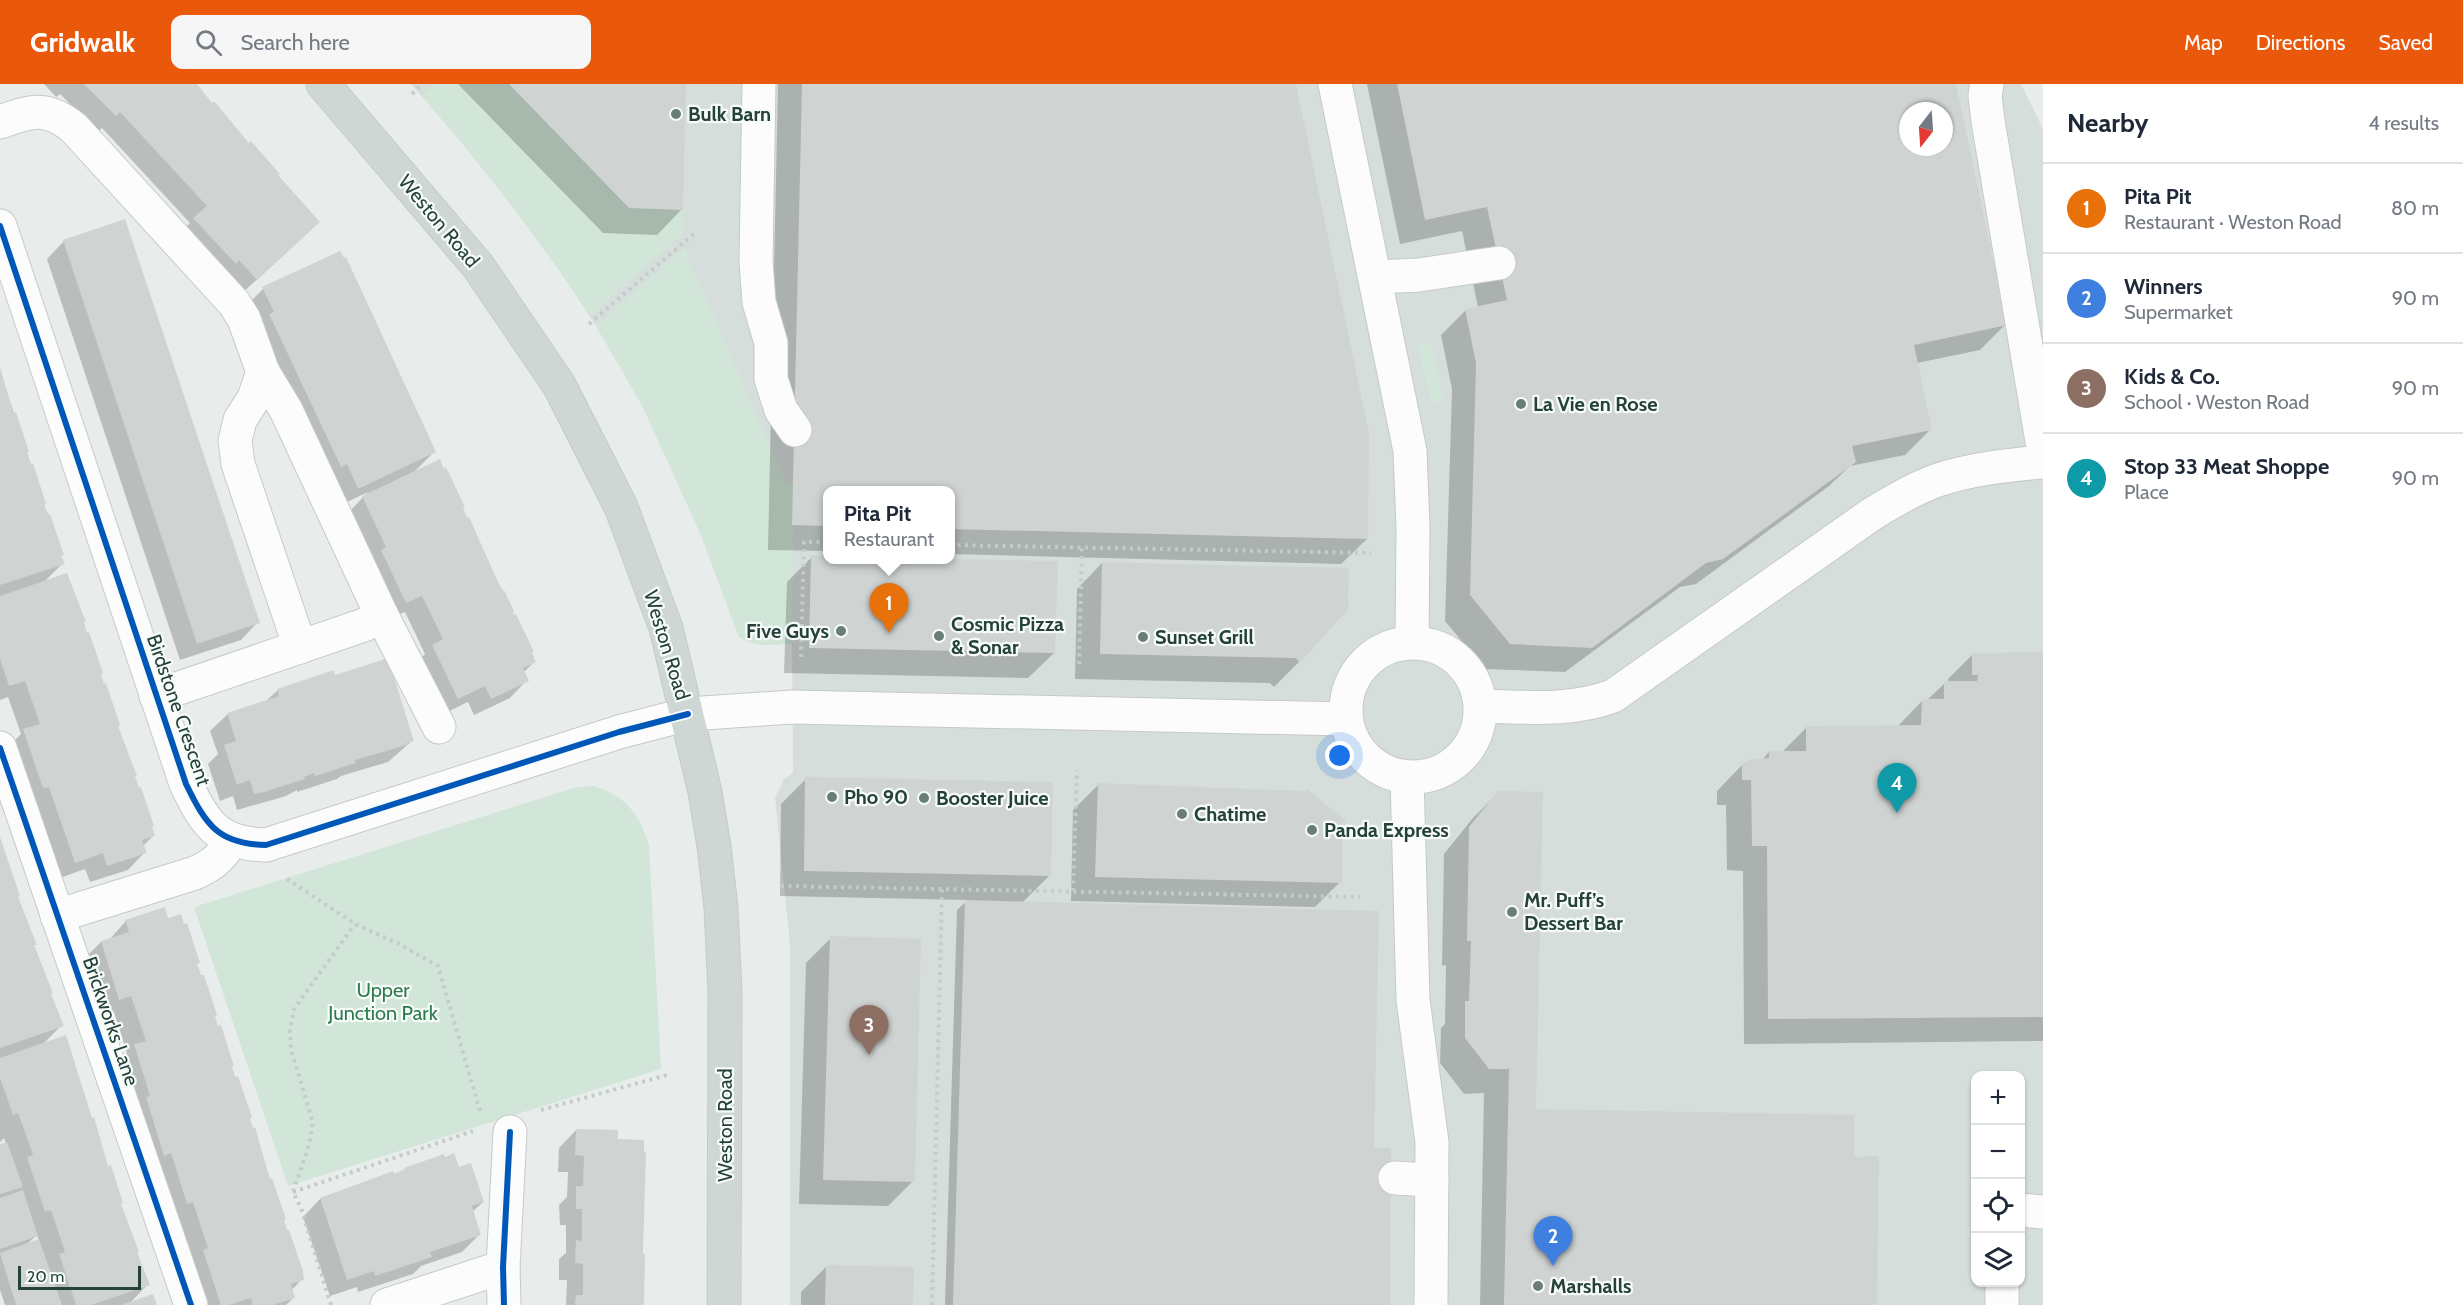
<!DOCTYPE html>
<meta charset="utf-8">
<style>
:root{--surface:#fff;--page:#f6f6f7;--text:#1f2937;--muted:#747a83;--line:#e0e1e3;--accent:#ea580c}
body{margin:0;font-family:Cabin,sans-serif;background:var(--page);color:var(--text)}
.controls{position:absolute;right:18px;bottom:18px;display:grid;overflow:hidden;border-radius:12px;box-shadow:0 2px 4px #0004}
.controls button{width:54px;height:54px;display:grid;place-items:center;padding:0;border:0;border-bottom:2px solid var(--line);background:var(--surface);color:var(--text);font:30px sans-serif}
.compass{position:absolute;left:1899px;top:18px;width:54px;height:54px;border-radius:50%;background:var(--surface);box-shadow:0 2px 4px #0004;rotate:197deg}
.scale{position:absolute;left:18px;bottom:15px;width:123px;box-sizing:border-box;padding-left:6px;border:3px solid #24423a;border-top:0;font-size:16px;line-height:21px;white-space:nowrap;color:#24423a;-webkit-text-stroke:4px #f7fbf9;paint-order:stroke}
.you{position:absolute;left:1340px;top:672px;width:21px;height:21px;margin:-15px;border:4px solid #fff;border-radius:50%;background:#1a73e8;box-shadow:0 0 0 9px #1a73e833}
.badge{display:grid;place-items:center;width:39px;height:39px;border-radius:50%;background:var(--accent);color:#fff;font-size:20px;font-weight:700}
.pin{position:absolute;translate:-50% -50px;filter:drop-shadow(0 2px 3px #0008)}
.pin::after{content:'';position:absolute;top:32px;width:21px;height:18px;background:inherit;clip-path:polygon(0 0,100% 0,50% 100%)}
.popup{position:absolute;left:823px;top:402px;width:132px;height:78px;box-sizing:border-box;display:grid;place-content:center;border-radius:12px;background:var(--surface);filter:drop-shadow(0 2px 4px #0005);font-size:20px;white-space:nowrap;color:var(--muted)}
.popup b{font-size:22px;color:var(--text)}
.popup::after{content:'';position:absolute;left:50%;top:100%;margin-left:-12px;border:12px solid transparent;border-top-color:var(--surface)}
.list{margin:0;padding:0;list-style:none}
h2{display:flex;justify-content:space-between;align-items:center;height:78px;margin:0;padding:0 24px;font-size:26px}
h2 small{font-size:20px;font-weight:400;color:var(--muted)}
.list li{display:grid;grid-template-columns:39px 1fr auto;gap:18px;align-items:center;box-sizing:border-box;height:90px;padding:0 24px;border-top:2px solid var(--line)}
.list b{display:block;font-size:22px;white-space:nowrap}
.list p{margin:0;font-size:20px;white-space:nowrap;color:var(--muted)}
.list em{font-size:20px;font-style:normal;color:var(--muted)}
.icon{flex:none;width:33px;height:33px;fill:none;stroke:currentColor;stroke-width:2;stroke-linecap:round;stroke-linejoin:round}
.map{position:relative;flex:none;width:2043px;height:1221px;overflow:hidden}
header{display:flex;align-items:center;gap:36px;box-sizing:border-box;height:84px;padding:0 30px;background:var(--accent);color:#fff}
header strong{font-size:28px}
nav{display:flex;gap:33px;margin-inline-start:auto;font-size:21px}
.search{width:420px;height:54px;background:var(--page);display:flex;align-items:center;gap:15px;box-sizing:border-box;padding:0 21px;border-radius:12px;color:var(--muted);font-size:22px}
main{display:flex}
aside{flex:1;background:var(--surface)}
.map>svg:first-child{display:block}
.built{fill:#d6dedb;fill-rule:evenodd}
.green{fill:#d1e6d8}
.shadow{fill:#0003;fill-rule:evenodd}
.building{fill:#cfd4d2;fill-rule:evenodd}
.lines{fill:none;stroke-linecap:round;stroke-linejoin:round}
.minor-casing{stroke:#c5cac8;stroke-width:35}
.major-casing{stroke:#c3ccc9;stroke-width:35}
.path{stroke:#c3ccca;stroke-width:4;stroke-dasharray:3 4.5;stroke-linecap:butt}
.minor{stroke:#fcfcfc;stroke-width:33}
.major{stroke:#cfd7d5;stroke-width:33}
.cycleway-casing{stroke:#f7fbf9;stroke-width:10}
.cycleway{stroke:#0057b8;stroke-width:6}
.poi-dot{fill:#697e78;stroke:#f7fbf9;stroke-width:2}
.labels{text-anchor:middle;stroke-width:4.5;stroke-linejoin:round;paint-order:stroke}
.poi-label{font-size:20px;font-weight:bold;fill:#24423a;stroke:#f7fbf9;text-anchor:start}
.street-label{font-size:20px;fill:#24423a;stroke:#f7fbf9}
.park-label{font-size:20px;fill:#2d7a4b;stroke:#f7fbf9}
</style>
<header>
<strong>Gridwalk</strong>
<div class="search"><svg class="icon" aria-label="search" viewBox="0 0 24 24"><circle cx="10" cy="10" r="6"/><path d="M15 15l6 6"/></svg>Search here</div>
<nav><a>Map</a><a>Directions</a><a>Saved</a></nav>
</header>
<main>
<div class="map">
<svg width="2043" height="1221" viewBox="0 0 2043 1221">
<rect width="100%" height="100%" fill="#e8edeb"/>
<path class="built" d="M411,0H2021L2043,45V1221H790V861L775,714L784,695L793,689L792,560L761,561L748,558L739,553L701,451L643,323L596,242L546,165L485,85ZM1908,27H1944V63H1908ZM828,406H950V476H828ZM1976,992H2020V1198H1976Z"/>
<g class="green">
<path d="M434,0H509L629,124L683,126V149L590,232C539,155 483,83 422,12Z"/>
<path d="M684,164L786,399L794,400L792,560C773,561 756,563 739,553L701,451L643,323L596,242Z"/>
<path d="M1430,258L1444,316L1431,319L1418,261Z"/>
<path d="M595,702C627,714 638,728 649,761L661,985L288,1102L194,823L577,703Z"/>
</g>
<g class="shadow">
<path d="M44,0H195L301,155L239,212L177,152L190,139L102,44L98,48L60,10L56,13Z"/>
<path d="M458,0H685L682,125L657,151L603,149Z"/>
<path d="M778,0H1295L1367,455L1341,480L950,470V406H828V467L768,466Z"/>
<path d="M1367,0H1955L2005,241L1980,266L1917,279L1931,345L1905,371L1850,382L1829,402L1696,500L1680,503L1565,588L1485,585L1445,537L1452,305L1441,251L1466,226L1478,223L1462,147L1400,160ZM1908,27H1944V63H1908Z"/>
<path d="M64,157L258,538L241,556L180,576L47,175Z"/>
<path d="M263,205L434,368L412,390L461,424L511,534L534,578L523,589L527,596L510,614L474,631L468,618L441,631L416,579L425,570L405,528L389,535L346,431L368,408L341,421L246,222Z"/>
<path d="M0,287L63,479L43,499L83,539L154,751L143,762L145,768L128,786L90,798L85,785L57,795L7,664L21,650L8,613L0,616Z"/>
<path d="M812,473L828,476H922L1054,569L1028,594L784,589L787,498Z"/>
<path d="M1102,479L1347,485L1299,578L1274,603L1270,599L1075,595L1077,505Z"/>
<path d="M1973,570H2043V957L1744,960L1743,787L1727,786L1726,721H1717V707L1742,681L1762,676L1769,668H1782L1807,643H1897L1922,617H1926L1945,599H1948V595Z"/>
<path d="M335,593L413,656L388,678L341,692L337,695L297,708V706L286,712L237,726L233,712L220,717L208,680L218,670L210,647L228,630L266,617L278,606Z"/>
<path d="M806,695L1050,791L1022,819L1372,1065L1388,1221H945L957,826L968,816L780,812L781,720Z"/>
<path d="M1098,701L1341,740L1340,798L1315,823L1071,817L1073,726Z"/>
<path d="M1499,708L1535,1027L1876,1221H1480L1484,1009L1464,1010L1440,979L1441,944L1445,940L1446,881L1442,882L1444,770L1473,734Z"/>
<path d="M0,757L49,911L62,941L42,961L120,1120L148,1200L130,1219L155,1221H5L0,1206V1062L6,1060L4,1054L0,1058ZM37,1151L39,1157L26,1161Z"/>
<path d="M167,836L196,881L302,1195L291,1207L293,1214L286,1221H199L118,979L127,969L114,928L102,932L84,875L101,858L109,856L126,837Z"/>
<path d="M831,854L913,1097L888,1122L799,1120L806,879Z"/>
<path d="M576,1046L642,1221H566L567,1196H559V1175L566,1169V1141H560L559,1121L567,1113L568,1088H558L559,1064Z"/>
<path d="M458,1085L483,1118L472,1128L480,1150L462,1168L421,1182L413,1190L358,1208L357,1203L330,1212L303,1133L320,1115L351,1103L393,1092Z"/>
<path d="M826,1183L912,1221H801V1208Z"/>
</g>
<g class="building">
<path d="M84,0H197L212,19L214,17L249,59L251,57L280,90L278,91L320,138L257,196L239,176L236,180L193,134L207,122L120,28L116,32Z"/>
<path d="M509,0H686L683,126L629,124Z"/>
<path d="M802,0H1296L1369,349L1368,455L950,445V406H828V442L792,441Z"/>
<path d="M1397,0H1956L2007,241L1914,261L1932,346L1852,362L1856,378L1723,475L1706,479L1592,564L1510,560L1470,511L1476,279L1465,225L1507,216L1487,123L1425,136ZM1908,27H1944V63H1908Z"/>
<path d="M125,135L260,539L197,560L63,156Z"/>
<path d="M340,167L344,174L346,173L436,368L358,405L347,380L341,383L269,230L274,228L262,203Z"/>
<path d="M0,283L13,329L16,328L29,368L27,369L31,380L33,379L46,420L44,421L48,430H50L64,471L61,472L65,480L0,501Z"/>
<path d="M440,375L444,385L446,383L465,423L463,424L467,434L469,433L497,496L503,507L504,506L514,527L513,531L516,530L534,568L532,569L536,578L523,584L529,597L491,615L485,602L458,615L432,561L443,555L422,512L406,519L381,466L386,463L362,412Z"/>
<path d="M811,471L828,472V476L950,475L1058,477L1055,569L809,564Z"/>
<path d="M1102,478L1349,484L1348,521L1350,523L1300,579L1296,574L1100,570Z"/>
<path d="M67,489L86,538H84L87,549L89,548L103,589L101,590L104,600L106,599L120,641L118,642L137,692H135L139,704L141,703L154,742L152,743L155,752L142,756L147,769L107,782L103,769L75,779L49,703L43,704L23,645L40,640L25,597L9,602L0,575V512Z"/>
<path d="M2043,568V933L1768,935L1767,762H1752L1751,696H1742V680L1751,675L1769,674V667H1806V642L1921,641L1922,615H1944V597H1977L1978,591H1972V569Z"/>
<path d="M388,574L414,657L407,659V661L355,676L356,679L315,692L314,689L304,693L305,695L264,708L254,710L250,696L237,701L224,661L236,657L227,629L279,612L277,605L334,586L335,591Z"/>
<path d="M805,693L1053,698L1051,792L804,787Z"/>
<path d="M1098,699L1305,707L1307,705L1346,737L1342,741V799L1095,793Z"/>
<path d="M1498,707L1543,708L1536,1025L1854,1031V1073L1879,1072L1877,1221H1504L1509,985H1489L1465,954V917H1469L1471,857H1467L1469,743Z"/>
<path d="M0,753L20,812L18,813L37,861H34L53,909L51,910L64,942L0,964Z"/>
<path d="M965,816L1379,827L1374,1064H1391L1390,1221H953Z"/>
<path d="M165,823L168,834L181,830L184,840L187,839L200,879L197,880L201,891H204L217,931L215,932L218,942L221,941L234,982H232L235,993L238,992L252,1033L250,1034L253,1044L255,1043L267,1085L270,1095L272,1094L286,1135L284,1136L287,1146H289L303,1187L304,1196L291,1200L295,1214L273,1221H253L251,1214L229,1221H221L203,1166L208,1164L193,1118L187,1120L171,1069L164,1072L146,1013L150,1012L134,960L146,957L131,912L119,916L101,857L129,848L125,836Z"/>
<path d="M830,852L921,855L915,1098L823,1096Z"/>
<path d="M66,951L92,1034L94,1033L108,1082L111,1081L123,1119L121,1120L139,1168L137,1169L150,1201L91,1221H76L59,1170L65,1168L51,1126L45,1128L27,1073L33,1071L18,1029L13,1031L0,994V974Z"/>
<path d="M576,1045L618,1046V1055L644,1056V1068H646L643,1167V1170H645L644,1221H575L576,1211H583V1180L575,1179L576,1156L582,1157V1125H576V1102H583L584,1072L575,1071Z"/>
<path d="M7,1058L23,1103L0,1110V1060Z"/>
<path d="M454,1069L459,1083L471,1079L484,1118L472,1122L481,1151L430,1168L432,1173L375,1192L374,1187L347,1196L320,1114L393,1087L394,1090L405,1085L404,1084L444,1070L445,1073Z"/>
<path d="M23,1106L38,1152L0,1165V1114Z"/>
<path d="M39,1155L62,1221H16L0,1169Z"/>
<path d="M826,1181L914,1183L913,1221H825Z"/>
<path d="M153,1210L157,1221H121Z"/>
</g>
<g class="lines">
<defs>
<g id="minor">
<path d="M759,0L756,177L759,218L771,259V295L781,326L795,346"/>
<path d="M1335,0L1410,367L1413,443L1412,559"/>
<path d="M1987,0L1985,12L1988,37L2043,363"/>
<path d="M0,38C31,27 46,21 74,44L234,219L244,235L263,288L286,326L382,532L439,643"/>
<path d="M0,142L186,700C206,741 218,760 266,761L619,648L688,630L792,623L1346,635"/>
<path d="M1375,193L1419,191L1499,179"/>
<path d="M263,288L254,314L240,336L235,357L238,380L300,563"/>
<circle cx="1413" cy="626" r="67"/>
<path d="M156,612L364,541L382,532"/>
<path d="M1481,622C1526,623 1570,628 1613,612L1872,430C1893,417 1915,404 1938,396C1971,385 2008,381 2043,378"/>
<path d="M0,664L191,1221"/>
<path d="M1407,693L1413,916L1432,1058L1431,1221"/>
<path d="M57,832L195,789C213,781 222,773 231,757"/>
<path d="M1395,1094L1432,1096"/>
<path d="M2020,1126L2043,1128"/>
<path d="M387,1221L503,1183"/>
<path d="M504,1221L503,1183L510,1048"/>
<path d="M2002,1221V1198"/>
</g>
<path id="major" d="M323,0L478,182L559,301L621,423L666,544L705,708L714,762L721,824L725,909L724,1221"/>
</defs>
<use href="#minor" class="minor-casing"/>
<use href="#major" class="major-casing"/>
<g class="path">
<path d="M412,10L422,0"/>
<path d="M589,240L696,148"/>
<path d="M950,461L1371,469"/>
<path d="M801,573L804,458H828"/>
<path d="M1079,580L1082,463"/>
<path d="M287,795L355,840L399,860L438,882L480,1027"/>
<path d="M781,802L1360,813"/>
<path d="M1073,807L1077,686"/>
<path d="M541,1026L667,991"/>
<path d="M293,1108L473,1047"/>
<path d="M331,1221L301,1124L293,1108L309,1061L313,1039L291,965L290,945L294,925L355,840"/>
<path d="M932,1221L942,804"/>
</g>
<use href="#minor" class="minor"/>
<use href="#major" class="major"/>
<defs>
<g id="cycleway">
<path d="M0,142L186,700C206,741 218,760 266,761L619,648L688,630"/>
<path d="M0,664L191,1221"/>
<path d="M504,1221L503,1183L510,1048"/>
</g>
</defs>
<use href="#cycleway" class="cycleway-casing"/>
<use href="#cycleway" class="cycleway"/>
</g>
<g class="poi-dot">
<circle cx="676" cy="30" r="6"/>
<circle cx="1521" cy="320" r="6"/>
<circle cx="841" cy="547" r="6"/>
<circle cx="939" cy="552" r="6"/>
<circle cx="1143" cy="553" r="6"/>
<circle cx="832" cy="713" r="6"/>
<circle cx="924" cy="714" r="6"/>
<circle cx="1182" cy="730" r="6"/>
<circle cx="1312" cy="746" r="6"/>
<circle cx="1512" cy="828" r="6"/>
<circle cx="1538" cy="1202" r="6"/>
</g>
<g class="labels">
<g class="poi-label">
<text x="688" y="37">Bulk Barn</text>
<text x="1533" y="327">La Vie en Rose</text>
<text x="951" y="547">Cosmic Pizza<tspan x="951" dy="23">&amp; Sonar</tspan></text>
<text x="829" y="554" text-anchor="end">Five Guys</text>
<text x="1155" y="560">Sunset Grill</text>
<text x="844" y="720">Pho 90</text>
<text x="936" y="721">Booster Juice</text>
<text x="1194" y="737">Chatime</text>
<text x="1324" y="753">Panda Express</text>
<text x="1524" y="823">Mr. Puff’s<tspan x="1524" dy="23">Dessert Bar</tspan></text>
<text x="1550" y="1209">Marshalls</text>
</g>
<g class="street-label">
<text transform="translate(439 137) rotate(50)" y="7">Weston Road</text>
<text transform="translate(667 561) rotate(73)" y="7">Weston Road</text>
<text transform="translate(179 626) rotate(71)" y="7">Birdstone Crescent</text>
<text transform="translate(111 937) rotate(71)" y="7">Brickworks Lane</text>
<text transform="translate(725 1041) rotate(-90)" y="7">Weston Road</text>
</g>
<g class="park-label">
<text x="383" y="913">Upper<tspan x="383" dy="23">Junction Park</tspan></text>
</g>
</g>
</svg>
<div class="controls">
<button>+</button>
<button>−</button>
<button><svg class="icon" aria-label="locate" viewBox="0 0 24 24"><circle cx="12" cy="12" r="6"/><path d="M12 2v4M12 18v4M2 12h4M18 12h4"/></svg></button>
<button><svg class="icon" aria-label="layers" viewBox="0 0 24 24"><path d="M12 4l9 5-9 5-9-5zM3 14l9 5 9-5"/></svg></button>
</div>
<svg class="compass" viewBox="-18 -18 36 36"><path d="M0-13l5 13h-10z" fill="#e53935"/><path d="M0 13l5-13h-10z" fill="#747a83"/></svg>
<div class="scale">20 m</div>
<div class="you"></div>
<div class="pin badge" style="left:889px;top:549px;background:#e8710a">1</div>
<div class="popup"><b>Pita Pit</b>Restaurant</div>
<div class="pin badge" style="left:1553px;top:1182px;background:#3f7fe0">2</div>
<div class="pin badge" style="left:869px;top:971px;background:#8d6e63">3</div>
<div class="pin badge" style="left:1897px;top:729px;background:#0f9aa8">4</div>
</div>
<aside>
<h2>Nearby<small>4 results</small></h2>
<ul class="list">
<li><span class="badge" style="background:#e8710a">1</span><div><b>Pita Pit</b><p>Restaurant · Weston Road</p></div><em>80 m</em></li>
<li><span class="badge" style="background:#3f7fe0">2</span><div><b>Winners</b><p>Supermarket</p></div><em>90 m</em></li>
<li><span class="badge" style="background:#8d6e63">3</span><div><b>Kids &amp; Co.</b><p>School · Weston Road</p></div><em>90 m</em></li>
<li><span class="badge" style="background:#0f9aa8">4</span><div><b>Stop 33 Meat Shoppe</b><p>Place</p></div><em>90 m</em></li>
</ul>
</aside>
</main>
